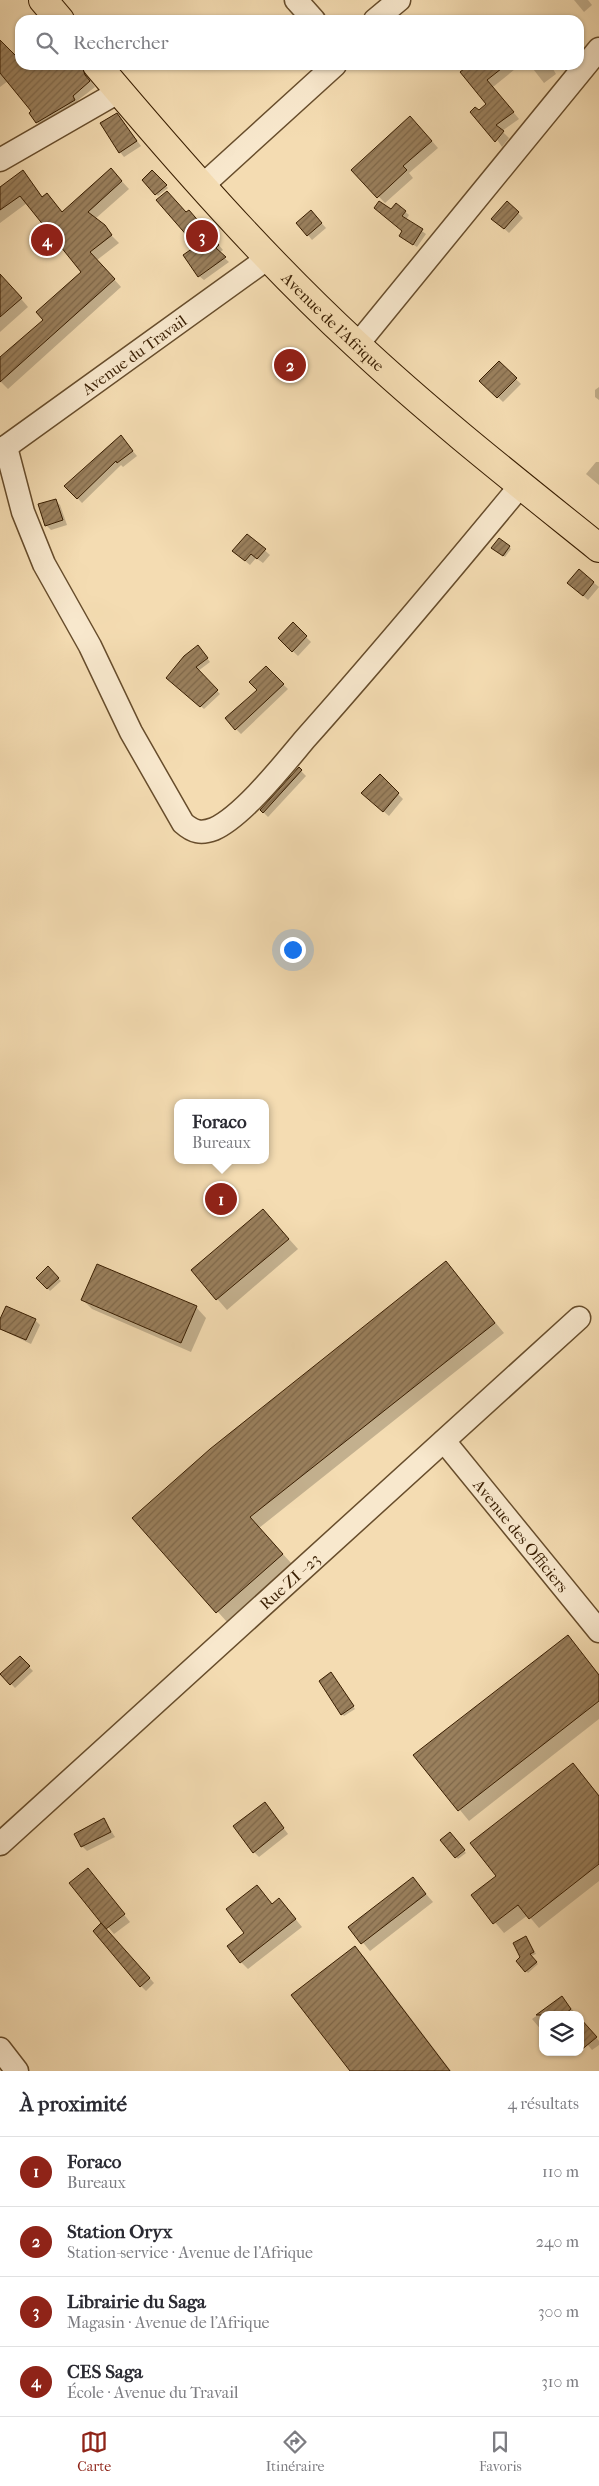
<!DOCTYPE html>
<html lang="fr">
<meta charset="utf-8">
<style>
:root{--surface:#fff;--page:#f2f2f3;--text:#2b2b33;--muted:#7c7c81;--line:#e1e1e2;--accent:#8f2418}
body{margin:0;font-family:"IM FELL French Canon",serif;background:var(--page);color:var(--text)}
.controls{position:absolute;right:15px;bottom:15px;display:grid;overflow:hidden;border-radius:10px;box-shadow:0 1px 4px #0004}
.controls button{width:45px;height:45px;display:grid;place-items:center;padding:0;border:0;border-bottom:1px solid var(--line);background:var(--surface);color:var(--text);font:25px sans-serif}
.you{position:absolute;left:292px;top:949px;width:18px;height:18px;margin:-12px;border:4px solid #fff;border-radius:50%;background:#1a73e8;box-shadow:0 0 0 8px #1a73e833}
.badge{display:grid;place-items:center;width:32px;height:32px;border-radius:50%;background:var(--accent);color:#fff;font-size:16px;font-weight:700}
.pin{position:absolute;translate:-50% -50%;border:2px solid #fff;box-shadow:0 1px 5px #0006}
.popup{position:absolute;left:174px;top:1099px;width:95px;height:65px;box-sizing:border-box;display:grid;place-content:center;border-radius:10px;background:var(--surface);filter:drop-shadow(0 1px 4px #0005);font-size:16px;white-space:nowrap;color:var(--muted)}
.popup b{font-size:19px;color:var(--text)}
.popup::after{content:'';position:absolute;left:50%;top:100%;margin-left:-10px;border:10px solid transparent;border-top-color:var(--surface)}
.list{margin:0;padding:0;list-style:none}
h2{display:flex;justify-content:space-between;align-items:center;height:65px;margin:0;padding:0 20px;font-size:21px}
h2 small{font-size:16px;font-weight:400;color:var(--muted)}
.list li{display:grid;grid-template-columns:32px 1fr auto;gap:15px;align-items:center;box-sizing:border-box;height:70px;padding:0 20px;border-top:1px solid var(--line)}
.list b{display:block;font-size:19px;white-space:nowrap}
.list p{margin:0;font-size:16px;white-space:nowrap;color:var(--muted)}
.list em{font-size:16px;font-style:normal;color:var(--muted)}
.icon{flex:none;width:28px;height:28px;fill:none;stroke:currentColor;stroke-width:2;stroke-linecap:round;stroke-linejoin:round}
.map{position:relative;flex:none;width:599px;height:2071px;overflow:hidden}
.search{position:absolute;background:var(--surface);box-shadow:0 1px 4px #0004;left:15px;right:15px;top:15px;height:55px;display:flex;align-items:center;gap:12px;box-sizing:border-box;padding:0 18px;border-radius:15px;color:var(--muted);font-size:19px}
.sheet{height:345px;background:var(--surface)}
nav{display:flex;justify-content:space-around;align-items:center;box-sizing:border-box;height:70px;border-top:1px solid var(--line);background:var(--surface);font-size:14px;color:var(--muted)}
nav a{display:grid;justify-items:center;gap:2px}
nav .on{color:var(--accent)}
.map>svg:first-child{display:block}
.shadow{fill:#0003}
.building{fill:url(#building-hatch);stroke:#381d00}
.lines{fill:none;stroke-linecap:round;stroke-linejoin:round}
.minor-casing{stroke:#674d2c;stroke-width:25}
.major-casing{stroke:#381d00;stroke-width:30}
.minor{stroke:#f8e8cd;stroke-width:22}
.major{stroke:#f4dcb2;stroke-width:28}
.labels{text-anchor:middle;stroke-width:4.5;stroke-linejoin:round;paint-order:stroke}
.street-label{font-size:16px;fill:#381d00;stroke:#f8e8cd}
</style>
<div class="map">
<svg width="599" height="2071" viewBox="0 0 599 2071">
<defs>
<pattern id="building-hatch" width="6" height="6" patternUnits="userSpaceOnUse" patternTransform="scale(1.25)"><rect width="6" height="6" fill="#9a805d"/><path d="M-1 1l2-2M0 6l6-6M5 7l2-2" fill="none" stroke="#7f684a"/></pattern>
</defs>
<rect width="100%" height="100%" fill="#f4dcb2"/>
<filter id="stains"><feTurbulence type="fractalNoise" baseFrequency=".004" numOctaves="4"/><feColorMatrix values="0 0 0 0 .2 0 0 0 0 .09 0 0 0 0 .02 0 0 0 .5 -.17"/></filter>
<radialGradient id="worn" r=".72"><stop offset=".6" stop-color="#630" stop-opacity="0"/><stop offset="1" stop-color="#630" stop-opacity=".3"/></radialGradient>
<g class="shadow">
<path d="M574,0H588L592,5L584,12Z"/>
<path d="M531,16L535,20H526Z"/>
<path d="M0,40L17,57L20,54V65H86V74L95,87L77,101L79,105L42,127L37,122L33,111L8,81L0,87Z"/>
<path d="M471,65H520L493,87L519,119L502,131L509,138L502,147L479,112L488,105Z"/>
<path d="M530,65H558L553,69L556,74L544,83Z"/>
<path d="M117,114L141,146L124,157L120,152Z"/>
<path d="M417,124L438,148L409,173L413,178L385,203L353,170Z"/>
<path d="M22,172L43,198L47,195L63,213L118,177L129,189L95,219L119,243L97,260L121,287L8,389L0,381V359L45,320L83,272L27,203L0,223V188Z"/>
<path d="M152,172L168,188L158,196L144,180Z"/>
<path d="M396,204L409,215L406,220L426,234L417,247L404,239L403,231L375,208L391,210Z"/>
<path d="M518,213L523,218L509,233L498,223Z"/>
<path d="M187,214L193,216L223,250L219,253L229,262L204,280L199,276L198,246Z"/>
<path d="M316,217L326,228L312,240L308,235Z"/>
<path d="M0,282L11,287L28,307L0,332Z"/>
<path d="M499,363L521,384L503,402L481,381Z"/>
<path d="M599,387V400L595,397V390Z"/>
<path d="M125,442L137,456L123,467L121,465L82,503L66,486Z"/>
<path d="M596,462H599V485L586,474Z"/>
<path d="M55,500L60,505L67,525L51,530L46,525Z"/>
<path d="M247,535L270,555L263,563L256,558L250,565L239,556Z"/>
<path d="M509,547L511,549L505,557L495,550Z"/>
<path d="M579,571L599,587L588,600L574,588Z"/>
<path d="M293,624L311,642L298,656L279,638Z"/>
<path d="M201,649L210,662L198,671L220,694L204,709L171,681Z"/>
<path d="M266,668L288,689L241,734L236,729L258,690Z"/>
<path d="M299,769L306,776L268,817L261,810Z"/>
<path d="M380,776L403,799L389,816L368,798Z"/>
<path d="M263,1210L298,1249L227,1310L192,1270Z"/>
<path d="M446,1263L504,1333L259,1528L292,1564L227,1622L134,1518Z"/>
<path d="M48,1268L61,1281L50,1291L38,1278Z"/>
<path d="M82,1299L196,1307L206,1318L191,1352L92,1309Z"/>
<path d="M35,1320L40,1325L31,1344L0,1329V1322Z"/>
<path d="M567,1637L599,1674V1719L469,1821L415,1755Z"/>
<path d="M20,1658L33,1671L15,1688L2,1674Z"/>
<path d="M333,1676L355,1709L344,1716L342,1714Z"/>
<path d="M573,1764L599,1795V1881L539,1928L528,1915L504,1933L473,1896L498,1877Z"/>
<path d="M269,1809L288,1834L259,1857L254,1852Z"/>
<path d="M104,1820L115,1837L87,1851L82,1846Z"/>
<path d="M450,1834L466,1853L458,1859L442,1840Z"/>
<path d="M94,1877L130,1922L114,1934L71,1883Z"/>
<path d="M413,1879L433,1902L370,1951L350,1927Z"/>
<path d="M257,1887L273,1905L279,1899L302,1927L248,1969L241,1962Z"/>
<path d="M107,1931L154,1983L146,1991L141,1986Z"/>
<path d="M526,1937L536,1954L531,1956L538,1964L528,1973L517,1961L522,1958Z"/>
<path d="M355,1948L365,1958L451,2071H351Z"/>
<path d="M562,1998L577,2015H543V2032L532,2019Z"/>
<path d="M580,2019L599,2041V2045L592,2050L580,2035Z"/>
</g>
<g class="building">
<path d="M0,40L20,60V65H82L85,75L90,81L73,96L75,100L36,123L29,113L31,111L0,73Z"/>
<path d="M469,65H506L487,80L514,112L496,125L504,131L495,142L470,112L475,107L479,110L486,104L460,72Z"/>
<path d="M117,113L137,141L119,153L100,123Z"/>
<path d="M410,116L432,141L403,166L407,170L377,198L351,170Z"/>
<path d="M111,168L122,181L88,212L105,225L112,235L90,252L115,279L0,382V357L43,320L36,312L81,272L20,196L0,210V187L23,170L42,197L47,193L62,212Z"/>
<path d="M152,170L167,185L155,195L142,180Z"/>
<path d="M167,191L186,212L189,210L219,245L216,248L226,257L198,277L183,255L196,246L156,200Z"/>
<path d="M379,201L391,209L396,203L406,211L402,216L423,229L413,245L399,236L402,231L374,208Z"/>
<path d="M507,201L519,212L504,229L491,219Z"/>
<path d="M311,210L322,223L307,236L296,223Z"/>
<path d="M0,274L22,298L0,317Z"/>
<path d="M499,361L517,378L497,398L479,381Z"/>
<path d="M121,435L133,451L117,463L116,461L77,499L64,486Z"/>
<path d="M56,499L63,520L45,526L38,504Z"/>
<path d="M247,534L266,549L257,559L251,554L245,561L232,551Z"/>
<path d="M499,538L510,546L503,556L491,548Z"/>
<path d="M579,569L594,582L583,596L567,583Z"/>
<path d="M293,622L307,636L292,652L278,638Z"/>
<path d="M198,645L208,658L196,667L218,690L200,707L166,678L184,656Z"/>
<path d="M266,666L284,684L235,730L225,718L257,690L249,682Z"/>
<path d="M299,767L302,770L263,813L260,810Z"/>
<path d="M380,774L399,793L383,812L361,793Z"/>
<path d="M263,1209L289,1239L216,1300L191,1270Z"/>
<path d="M446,1261L495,1323L250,1517L283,1554L216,1613L132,1518L210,1449Z"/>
<path d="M97,1264L197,1306L181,1343L81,1300Z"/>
<path d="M48,1266L59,1278L47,1289L36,1278Z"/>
<path d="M6,1306L36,1319L26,1340L0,1329V1319Z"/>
<path d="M568,1635L599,1675V1701L458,1811L413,1755Z"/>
<path d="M20,1656L30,1666L10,1685L0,1674Z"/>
<path d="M331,1672L354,1706L341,1715L319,1681Z"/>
<path d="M573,1763L599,1796V1864L529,1919L518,1905L493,1924L471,1895L496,1876L470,1843Z"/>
<path d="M265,1802L284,1828L253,1853L233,1826Z"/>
<path d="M104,1818L111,1832L81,1847L74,1834Z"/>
<path d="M450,1832L465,1850L455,1858L440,1840Z"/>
<path d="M88,1868L125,1914L106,1929L69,1883Z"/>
<path d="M413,1877L426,1894L361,1944L348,1927Z"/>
<path d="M257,1885L272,1904L279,1898L296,1919L240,1963L227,1946L244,1933L226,1909Z"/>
<path d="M101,1923L150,1978L140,1987L93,1931Z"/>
<path d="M526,1936L534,1952L530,1954L537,1962L525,1972L516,1961L520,1957L513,1943Z"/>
<path d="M355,1946L450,2071H350L291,1995Z"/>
<path d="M562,1996L571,2009L564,2015H536Z"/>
<path d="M580,2018L597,2037L580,2051Z"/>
</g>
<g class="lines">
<defs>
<g id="minor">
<path d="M296,0L314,20"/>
<path d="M375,20L399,0"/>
<path d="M0,160L120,91"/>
<path d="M202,186L335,65"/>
<path d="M357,345L599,49"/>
<path d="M6,447L23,512L44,564L90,646L131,732L183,823C193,832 201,834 214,829C243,816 284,764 305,739C379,656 450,571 521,485"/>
<path id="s1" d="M0,451L268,258"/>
<path id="s2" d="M444,1441L599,1631"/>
<path id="s3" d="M0,1844L579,1318"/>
<path d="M0,2049L17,2071"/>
</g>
<g id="major">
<path d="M43,0L60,20"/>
<path id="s4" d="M97,65C179,162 263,258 356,344C433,416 517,482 599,548"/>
</g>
</defs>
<use href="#minor" class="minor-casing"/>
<use href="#major" class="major-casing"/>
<use href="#minor" class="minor"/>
<use href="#major" class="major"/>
</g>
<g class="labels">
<g class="street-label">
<text dy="6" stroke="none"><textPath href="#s4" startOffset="349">Avenue de l'Afrique</textPath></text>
<text dy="6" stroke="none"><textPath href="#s1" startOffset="165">Avenue du Travail</textPath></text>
<text dy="6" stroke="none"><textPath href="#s2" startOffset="122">Avenue des Officiers</textPath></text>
<text dy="6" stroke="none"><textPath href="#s3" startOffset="391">Rue ZI - 23</textPath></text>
</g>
</g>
<rect width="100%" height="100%" filter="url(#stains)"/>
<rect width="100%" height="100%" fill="url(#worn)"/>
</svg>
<div class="controls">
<button><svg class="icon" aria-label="layers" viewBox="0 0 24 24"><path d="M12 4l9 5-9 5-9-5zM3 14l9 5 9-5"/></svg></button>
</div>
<div class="you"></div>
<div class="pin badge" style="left:221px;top:1199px">1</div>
<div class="popup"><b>Foraco</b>Bureaux</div>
<div class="pin badge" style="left:290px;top:365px">2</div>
<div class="pin badge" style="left:202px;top:236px">3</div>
<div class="pin badge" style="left:47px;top:240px">4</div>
<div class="search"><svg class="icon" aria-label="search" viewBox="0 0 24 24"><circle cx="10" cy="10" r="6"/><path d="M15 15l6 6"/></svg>Rechercher</div>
</div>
<section class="sheet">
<h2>À proximité<small>4 résultats</small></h2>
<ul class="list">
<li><span class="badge">1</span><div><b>Foraco</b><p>Bureaux</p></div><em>110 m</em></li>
<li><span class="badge">2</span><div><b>Station Oryx</b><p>Station-service · Avenue de l'Afrique</p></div><em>240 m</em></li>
<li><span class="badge">3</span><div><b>Librairie du Saga</b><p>Magasin · Avenue de l'Afrique</p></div><em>300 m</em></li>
<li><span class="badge">4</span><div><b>CES Saga</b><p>École · Avenue du Travail</p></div><em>310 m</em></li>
</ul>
</section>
<nav>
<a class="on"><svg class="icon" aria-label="map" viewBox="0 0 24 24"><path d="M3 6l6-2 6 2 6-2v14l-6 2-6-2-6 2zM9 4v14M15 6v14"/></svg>Carte</a>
<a><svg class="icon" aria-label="directions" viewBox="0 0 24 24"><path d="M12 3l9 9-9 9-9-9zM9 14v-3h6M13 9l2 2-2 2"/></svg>Itinéraire</a>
<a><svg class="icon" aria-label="saved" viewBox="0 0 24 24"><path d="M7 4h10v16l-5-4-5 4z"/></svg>Favoris</a>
</nav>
